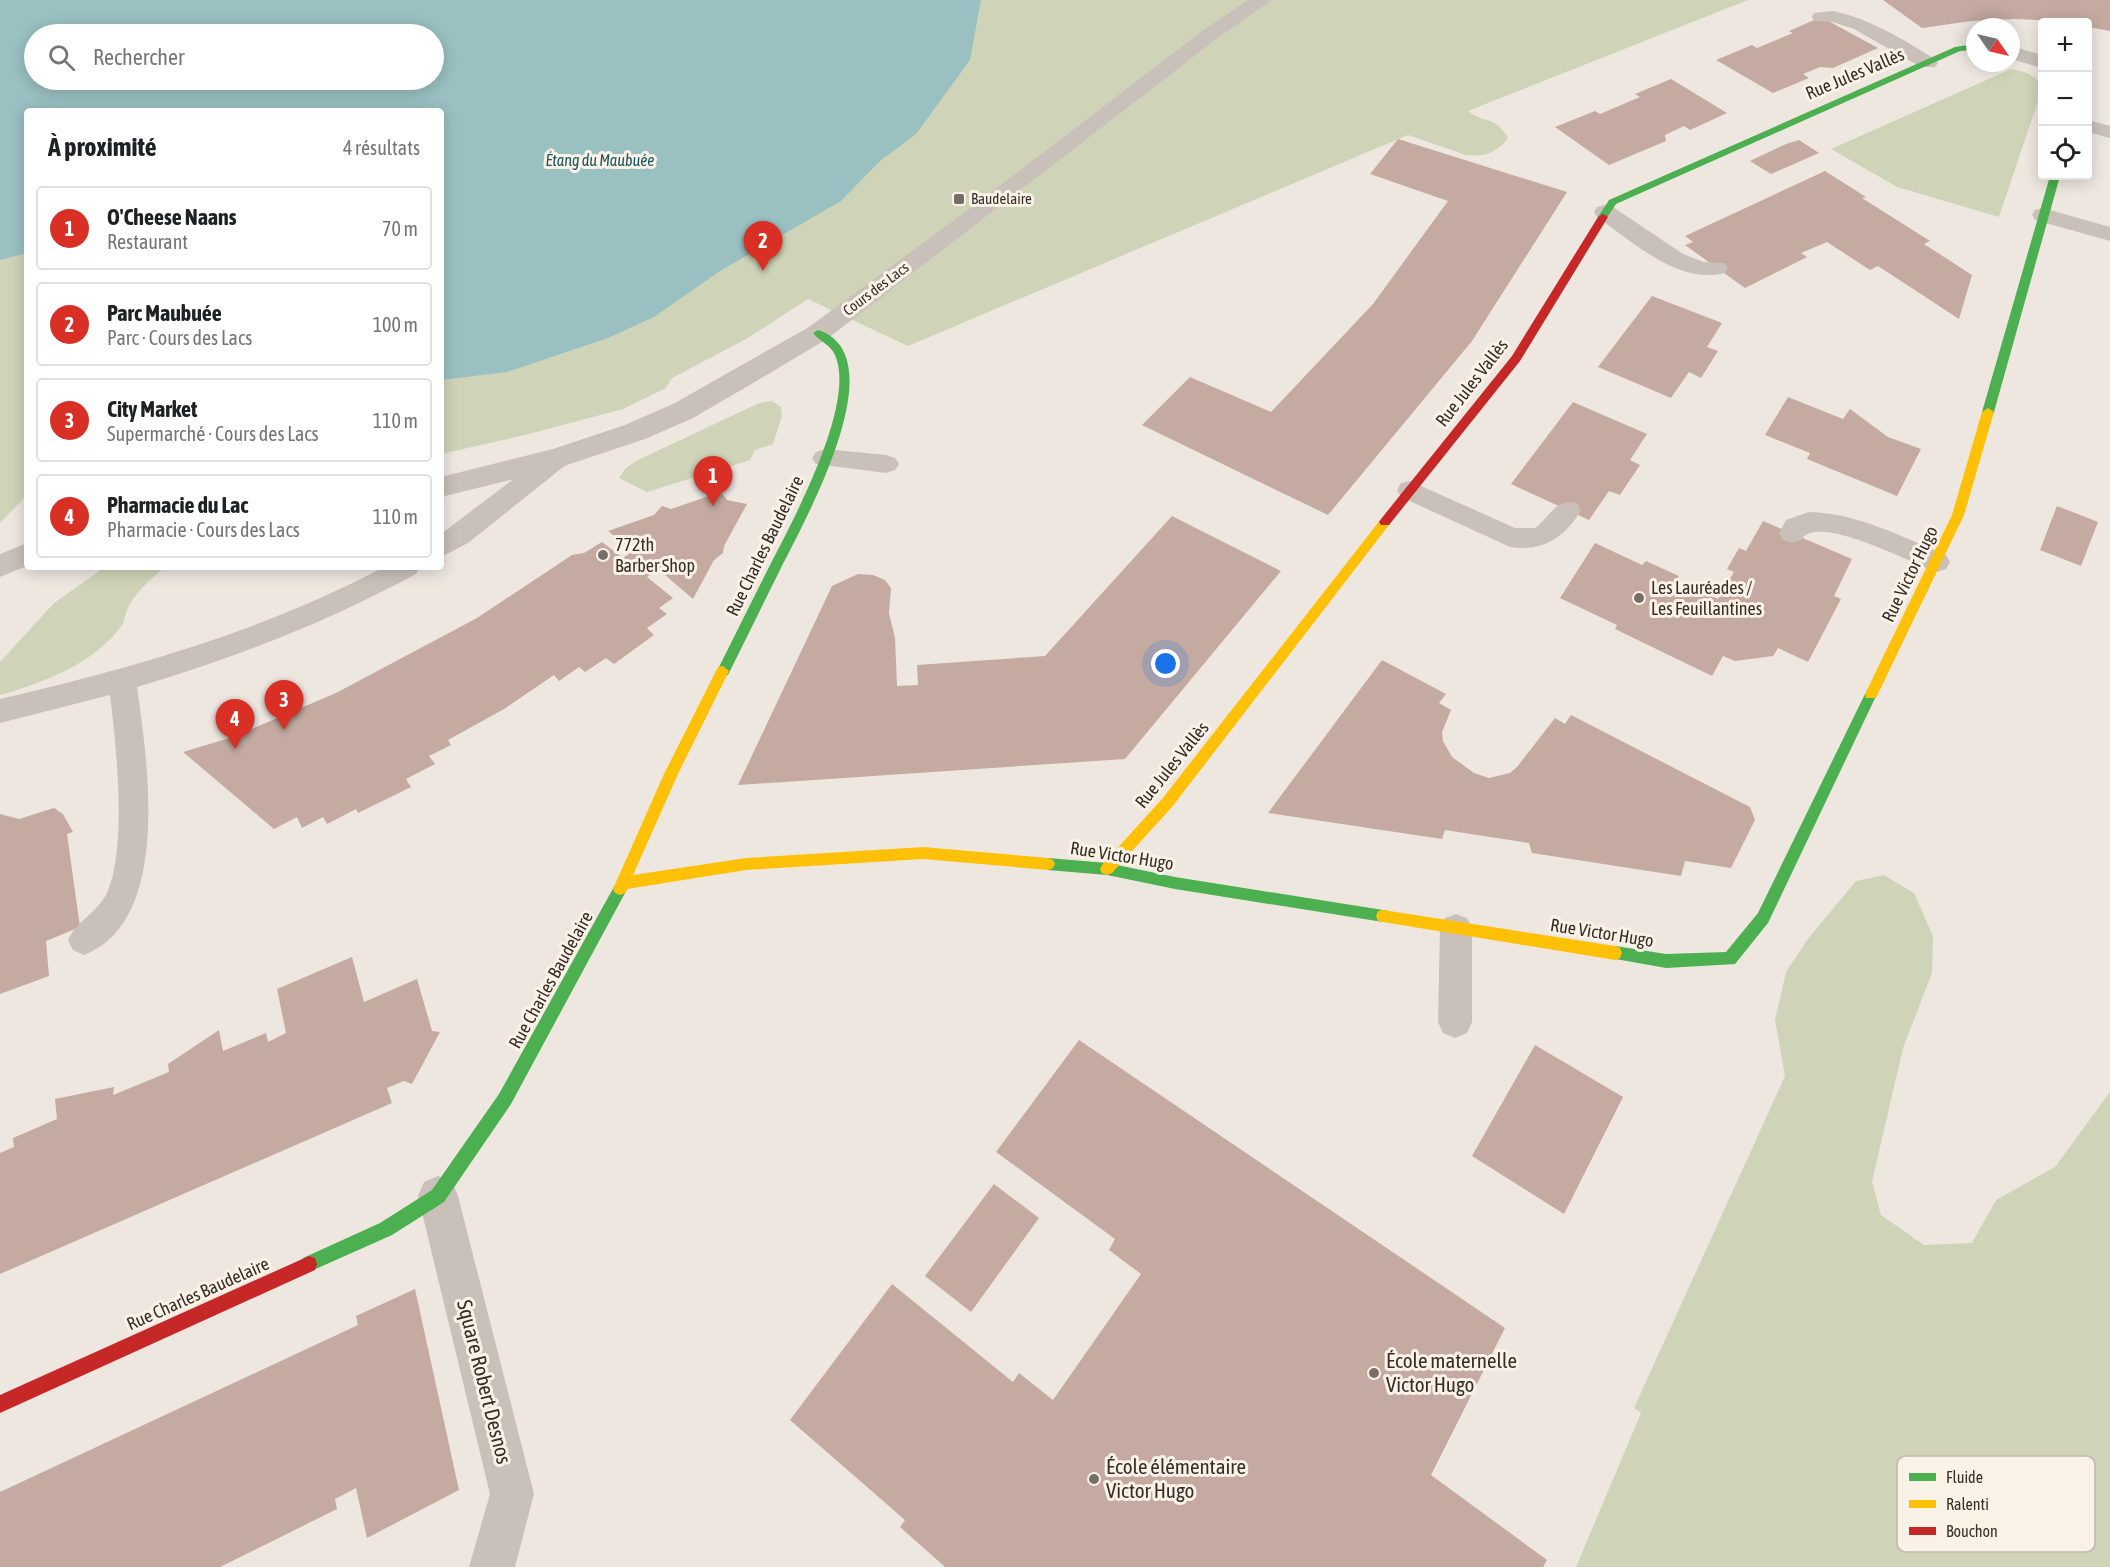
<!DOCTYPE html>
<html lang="fr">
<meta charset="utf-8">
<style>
:root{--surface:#fff;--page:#f2f2f2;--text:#202124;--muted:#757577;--line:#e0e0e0;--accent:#d93025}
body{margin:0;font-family:"Asap Condensed",sans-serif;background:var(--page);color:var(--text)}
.controls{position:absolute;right:18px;top:18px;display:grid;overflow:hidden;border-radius:6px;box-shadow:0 3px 15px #0003}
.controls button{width:54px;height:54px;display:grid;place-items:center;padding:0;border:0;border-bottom:2px solid var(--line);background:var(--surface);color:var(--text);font:30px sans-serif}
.compass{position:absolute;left:1966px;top:18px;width:54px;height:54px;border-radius:50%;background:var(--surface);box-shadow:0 3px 15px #0003;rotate:124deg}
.you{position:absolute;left:1166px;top:664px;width:21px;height:21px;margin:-15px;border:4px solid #fff;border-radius:50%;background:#1a73e8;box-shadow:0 0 0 9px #1a73e833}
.badge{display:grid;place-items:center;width:39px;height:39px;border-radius:50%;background:var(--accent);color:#fff;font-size:20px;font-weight:700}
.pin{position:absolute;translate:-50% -50px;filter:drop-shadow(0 2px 3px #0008)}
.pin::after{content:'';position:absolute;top:32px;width:21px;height:18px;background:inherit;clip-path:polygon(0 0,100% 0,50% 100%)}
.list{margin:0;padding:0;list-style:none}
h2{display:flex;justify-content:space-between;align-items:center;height:78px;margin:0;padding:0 24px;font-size:26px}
h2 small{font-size:20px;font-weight:400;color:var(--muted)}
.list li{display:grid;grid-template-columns:39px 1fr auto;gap:18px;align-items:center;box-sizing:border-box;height:84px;margin:0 12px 12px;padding:0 12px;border:2px solid var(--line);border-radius:6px}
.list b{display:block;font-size:22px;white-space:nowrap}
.list p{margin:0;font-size:20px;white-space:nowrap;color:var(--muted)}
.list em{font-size:20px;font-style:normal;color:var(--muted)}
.icon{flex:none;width:33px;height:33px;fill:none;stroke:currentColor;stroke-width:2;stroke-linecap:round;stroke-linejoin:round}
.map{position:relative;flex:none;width:2110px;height:1567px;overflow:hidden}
.search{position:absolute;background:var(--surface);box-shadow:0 3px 15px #0003;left:24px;top:24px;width:420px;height:66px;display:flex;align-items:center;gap:15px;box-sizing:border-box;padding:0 21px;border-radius:33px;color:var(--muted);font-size:22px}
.panel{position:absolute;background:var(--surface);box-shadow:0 3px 15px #0003;left:24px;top:108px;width:420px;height:462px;border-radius:6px}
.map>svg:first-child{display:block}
.green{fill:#cfd4b8;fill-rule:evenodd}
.water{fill:#9ac0c1;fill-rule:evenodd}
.building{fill:#c4aaa0}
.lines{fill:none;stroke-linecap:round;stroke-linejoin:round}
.lane{fill:#c8c0b9;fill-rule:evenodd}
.street{fill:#c8c0b9;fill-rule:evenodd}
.fast{fill:#4caf50;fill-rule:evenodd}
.slow{fill:#ffc107;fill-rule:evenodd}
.jam{fill:#c62828;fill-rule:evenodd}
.poi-dot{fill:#786e68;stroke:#fbf2e7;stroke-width:2}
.labels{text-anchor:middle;stroke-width:6;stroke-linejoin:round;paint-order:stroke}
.far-poi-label{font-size:15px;fill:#382d27;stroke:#fbf2e7;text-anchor:start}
.far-street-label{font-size:15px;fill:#382d27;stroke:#fbf2e7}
.far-water-label{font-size:16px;font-style:italic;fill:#18585e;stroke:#fbf2e7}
.street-label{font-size:18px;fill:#382d27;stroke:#fbf2e7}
.poi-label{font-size:18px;fill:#382d27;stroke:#fbf2e7;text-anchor:start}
.near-poi-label{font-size:21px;fill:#382d27;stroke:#fbf2e7;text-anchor:start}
.near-street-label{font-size:21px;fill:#382d27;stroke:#fbf2e7}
.key{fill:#fbf2e7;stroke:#c0b7ad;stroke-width:1.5}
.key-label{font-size:16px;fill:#382d27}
</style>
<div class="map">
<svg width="2110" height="1567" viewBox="0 0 2110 1567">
<rect width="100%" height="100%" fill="#eee7e0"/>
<g class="green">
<path d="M0,0H1748L1468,111C1485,124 1495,115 1508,138C1496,153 1485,157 1466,155L1408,135L908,346L808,299L746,339L672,378L666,388L623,409L525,435L441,454V111H27V495L0,523ZM34,34H434V80H34Z"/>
<path d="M2011,69C2024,71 2038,75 2042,89L1999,217L1897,187L1831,149Z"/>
<path d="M772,401L781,407L782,416L773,444L755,450L750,460L647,492L619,478L626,468L636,461L759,403Z"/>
<path d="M105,567H165C151,579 137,590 128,608C125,613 125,620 122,625C95,663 44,683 0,695V662L54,603Z"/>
<path d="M1884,875L1914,893L1933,936L1932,973L1903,1048L1872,1182L1881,1215L1924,1245L1972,1243L1996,1200L2055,1167L2110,1092V1567H1576L1641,1413L1634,1408L1785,1076L1775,1020L1786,972L1808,939L1856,881Z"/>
</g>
<path class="water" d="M0,0H981L970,60L916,134L880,161L841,201L720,271L654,317L608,338L507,372L441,380V111H27V253L0,260ZM34,34H434V80H34Z"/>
<g class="building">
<path d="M1883,0H2110V31L2088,27V22L2015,19L1971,21L1922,28Z"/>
<path d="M1821,17L1878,48L1833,68L1820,67L1803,74L1809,78L1773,93L1716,60L1752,45L1757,48L1793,33L1789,31Z"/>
<path d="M1671,79L1727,113L1690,130L1684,126L1665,135L1666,141L1609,165L1555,127L1595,111L1600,114L1640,97L1635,94Z"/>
<path d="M1398,139L1567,192L1472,341L1328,515L1142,425L1190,377L1271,412L1373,304L1448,201L1370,174Z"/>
<path d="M1799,140L1819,153L1771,174L1750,161L1786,144Z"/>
<path d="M1825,171L1866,197L1862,198L1930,241L1924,244L1972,275L1959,319L1878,266L1870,270L1827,242L1801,253L1807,257L1745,288L1685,245L1693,242L1685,236Z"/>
<path d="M1652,296L1722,323L1707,347L1718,351L1701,378L1689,372L1671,398L1598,367Z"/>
<path d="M1788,397L1843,419L1850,409L1888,437L1921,449L1897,496L1807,459L1810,453L1765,435Z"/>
<path d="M1573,402L1647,434L1630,460L1640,465L1620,495L1609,491L1589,520L1511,484Z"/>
<path d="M721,492L727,500L747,504L724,546L723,553L714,560L693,599L658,569L647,577L673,598L659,608L667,614L647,628L654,635L614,664L606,658L585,672L579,667L559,681L554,675L504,709L448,740L451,745L429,756L435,764L406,779L411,787L358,813L356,809L327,824L323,817L302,828L297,817L274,829L183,752L233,737L336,693L477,618L572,555L584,553L602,542L623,558L633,551L608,531L654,515L662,506L671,509Z"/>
<path d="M2057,506L2098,522L2081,566L2040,550Z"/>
<path d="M1172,516L1281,571L1125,759L738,785L832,586L858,574L873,575L885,580L891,588L889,613L895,638L897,686L918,685L917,665L1045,656Z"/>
<path d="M1763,521L1852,559L1834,596L1841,599L1808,662L1778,648L1773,656L1735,661L1723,656L1712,676L1615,629L1617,625L1560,598L1595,543L1642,565L1646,561L1679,576L1676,580L1718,599L1734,572L1727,569L1739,548L1746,551Z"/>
<path d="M1382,660L1446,694L1439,703L1451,710L1442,732L1443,741L1452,757L1474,773L1489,778L1510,773L1517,767L1555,718L1565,724L1571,715L1750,807L1755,820L1731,868L1685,861L1681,876L1532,853L1529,843L1445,830L1442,839L1268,813Z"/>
<path d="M54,808L63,814L73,832L67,834L80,927L46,941L49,976L0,994V814L19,819Z"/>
<path d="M352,957L364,1002L417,979L432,1031L440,1032L412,1084L404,1081L387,1088L392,1103L0,1274V1153L14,1147L13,1138L57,1119L55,1099L114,1087L113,1095L169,1072L168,1064L219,1030L223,1051L266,1033L268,1042L286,1033L277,989Z"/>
<path d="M1079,1040L1505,1328L1431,1475L1547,1560L1543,1567H945L900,1527L905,1520L790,1420L892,1284L1013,1382L1019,1373L1053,1400L1141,1274L1109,1250L1115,1239L996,1152Z"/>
<path d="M1535,1045L1623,1097L1564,1214L1472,1156Z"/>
<path d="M994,1184L1039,1218L971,1312L925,1276Z"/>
<path d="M415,1289L459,1490L367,1538L356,1488L335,1499L337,1509L220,1567H0V1492L358,1325L356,1316Z"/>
</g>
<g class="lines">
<g class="lane">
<path d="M1833,11C1871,19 1902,39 1935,59L1938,63L1935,67H1921L1854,29L1833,22L1814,21L1812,17L1814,13Z"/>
<path d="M2088,120L2110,126V138L2088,132Z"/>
<path d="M1605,205L1613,207L1683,254L1704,262L1725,263L1728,268L1725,273C1678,285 1633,242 1597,217L1594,212L1597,207Z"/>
<path d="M2043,208L2110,227V241L2035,220L2032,215L2035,210Z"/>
<path d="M558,449L567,452L571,458L567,464L468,543L441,557V534L549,452Z"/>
<path d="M825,449L886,455L895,458L899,464L895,470L886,473L816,464L812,458L816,452Z"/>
<path d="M1410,481L1515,528H1535C1550,517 1556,497 1577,503L1581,510C1565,538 1542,552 1510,547L1401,497L1397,490L1401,483Z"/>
<path d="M1809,512C1857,513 1902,537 1946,555L1950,562L1946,569L1937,572C1912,564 1817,512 1801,540L1792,543L1783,540L1779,533L1786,520Z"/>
<path d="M384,567H420L416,574C327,622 235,658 137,687C147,759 173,921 84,955L73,950L68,940C76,922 96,913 106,895C128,850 116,744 110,695L0,723V699C133,668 263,631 384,567Z"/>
<path d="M1456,914L1467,918L1472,928V1022L1467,1033L1455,1038L1443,1033L1438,1022L1440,928L1445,918Z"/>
</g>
<g class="street">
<path d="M1248,0H1272L1219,37L827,339L748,386L693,418L645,439L558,468L441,497V477L553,449L625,425L673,404L809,327L972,207L1205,29Z"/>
<path d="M2011,46L2042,55V68L2011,59Z"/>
<path d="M27,543V566L0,577V554Z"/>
<path d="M438,1176L452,1182L458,1196L534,1494L515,1567H469L490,1494L418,1196L424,1182Z"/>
</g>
<g class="fast">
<path d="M1975,44V50L1960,51L1616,204L1606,219L1598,217L1609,200L1955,47Z"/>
<path d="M2050,176H2060L1994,412L1988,416L1982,412Z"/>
<path d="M818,330C899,356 801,527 779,572C762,606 745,641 728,675L723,676L717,671C734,637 751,603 768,569C791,524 857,404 835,355C831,345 819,341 813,333Z"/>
<path d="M1871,689L1877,694L1768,923L1735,964L1666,968L1610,958L1608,953L1610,948L1615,946L1666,954L1726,952L1758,913L1865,694Z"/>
<path d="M1048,858L1107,863L1175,877L1383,910L1388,911L1390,916L1388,921L1383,922L1175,889L1107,875L1048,870L1043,868L1041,864L1043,860Z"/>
<path d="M620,883L625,885L627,889L625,893L511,1104L444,1202L392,1235L309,1272L303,1270L301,1264L303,1258L380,1223L432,1190L499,1094L615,885Z"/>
</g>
<g class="slow">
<path d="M1988,408L1994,412L1964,515L1876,698H1866L1865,694L1952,515L1982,412Z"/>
<path d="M1385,518L1391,522L1389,525L1172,807L1112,873L1107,875L1102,873L1100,869L1102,865L1162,799L1381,519Z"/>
<path d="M723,666L729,671L678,774L633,875L746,858L923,847L1048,858L1053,860L1055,864L1053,868L1048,870L923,859L746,870L627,889L625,893L620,895L615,893L613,889L664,774L718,667Z"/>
<path d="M1383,910L1615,946L1620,948L1622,953L1620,958L1615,960L1383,922L1378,921L1376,916L1378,911Z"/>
</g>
<g class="jam">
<path d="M1603,214L1608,217L1520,361L1389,525H1381L1379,522L1381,519L1512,356L1598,217Z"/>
<path d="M309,1256L315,1258L317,1264L315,1270L0,1413V1395Z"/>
</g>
</g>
<g class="poi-dot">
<rect x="953" y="193" width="12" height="12" rx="3"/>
<circle cx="603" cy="555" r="6"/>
<circle cx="1639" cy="598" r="6"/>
<circle cx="1374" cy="1373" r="6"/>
<circle cx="1094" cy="1479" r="6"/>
</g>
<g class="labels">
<g class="far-poi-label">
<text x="971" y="204">Baudelaire</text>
</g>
<g class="far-street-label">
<text transform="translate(876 289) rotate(-37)" y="5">Cours des Lacs</text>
</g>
<g class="far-water-label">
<text x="600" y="166">Étang du Maubuée</text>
</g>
<g class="street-label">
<text transform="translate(1855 74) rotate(-23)" y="6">Rue Jules Vallès</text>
<text transform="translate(1472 383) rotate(-52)" y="6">Rue Jules Vallès</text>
<text transform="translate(765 546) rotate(-64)" y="6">Rue Charles Baudelaire</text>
<text transform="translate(1910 574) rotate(-64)" y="6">Rue Victor Hugo</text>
<text transform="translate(1172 765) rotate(-51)" y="6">Rue Jules Vallès</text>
<text transform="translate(1122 856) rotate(9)" y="6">Rue Victor Hugo</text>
<text transform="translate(1602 933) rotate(9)" y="6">Rue Victor Hugo</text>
<text transform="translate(551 980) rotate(-61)" y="6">Rue Charles Baudelaire</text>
<text transform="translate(198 1294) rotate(-24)" y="6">Rue Charles Baudelaire</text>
</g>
<g class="poi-label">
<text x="615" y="551">772th<tspan x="615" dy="21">Barber Shop</tspan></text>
<text x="1651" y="594">Les Lauréades /<tspan x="1651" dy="21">Les Feuillantines</tspan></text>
</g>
<g class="near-poi-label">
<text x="1386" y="1368">École maternelle<tspan x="1386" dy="24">Victor Hugo</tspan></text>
<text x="1106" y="1474">École élémentaire<tspan x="1106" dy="24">Victor Hugo</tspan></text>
</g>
<g class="near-street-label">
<text transform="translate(484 1382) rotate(76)" y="7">Square Robert Desnos</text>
</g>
</g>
<rect x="1897" y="1456" width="198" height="96" rx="9" class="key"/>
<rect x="1909" y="1473" width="27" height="8" fill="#4caf50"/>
<rect x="1909" y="1500" width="27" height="8" fill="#ffc107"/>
<rect x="1909" y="1527" width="27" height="8" fill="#c62828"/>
<g class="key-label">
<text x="1946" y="1483">Fluide</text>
<text x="1946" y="1510">Ralenti</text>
<text x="1946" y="1537">Bouchon</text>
</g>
</svg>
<div class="controls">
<button>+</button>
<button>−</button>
<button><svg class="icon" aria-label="locate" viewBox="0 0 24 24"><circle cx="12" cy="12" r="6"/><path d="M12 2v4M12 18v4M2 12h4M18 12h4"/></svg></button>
</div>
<svg class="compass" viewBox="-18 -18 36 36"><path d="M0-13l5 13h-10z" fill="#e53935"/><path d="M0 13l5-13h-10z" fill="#757577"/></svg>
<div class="you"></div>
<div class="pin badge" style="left:713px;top:506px">1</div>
<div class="pin badge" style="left:763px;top:271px">2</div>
<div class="pin badge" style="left:284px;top:730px">3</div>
<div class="pin badge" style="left:235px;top:749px">4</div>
<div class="search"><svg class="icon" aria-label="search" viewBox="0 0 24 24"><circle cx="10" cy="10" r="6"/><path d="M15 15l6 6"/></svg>Rechercher</div>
<section class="panel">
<h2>À proximité<small>4 résultats</small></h2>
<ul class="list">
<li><span class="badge">1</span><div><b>O'Cheese Naans</b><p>Restaurant</p></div><em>70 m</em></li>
<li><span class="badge">2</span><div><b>Parc Maubuée</b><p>Parc · Cours des Lacs</p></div><em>100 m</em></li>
<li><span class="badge">3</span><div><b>City Market</b><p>Supermarché · Cours des Lacs</p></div><em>110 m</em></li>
<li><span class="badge">4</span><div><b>Pharmacie du Lac</b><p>Pharmacie · Cours des Lacs</p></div><em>110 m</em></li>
</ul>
</section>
</div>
